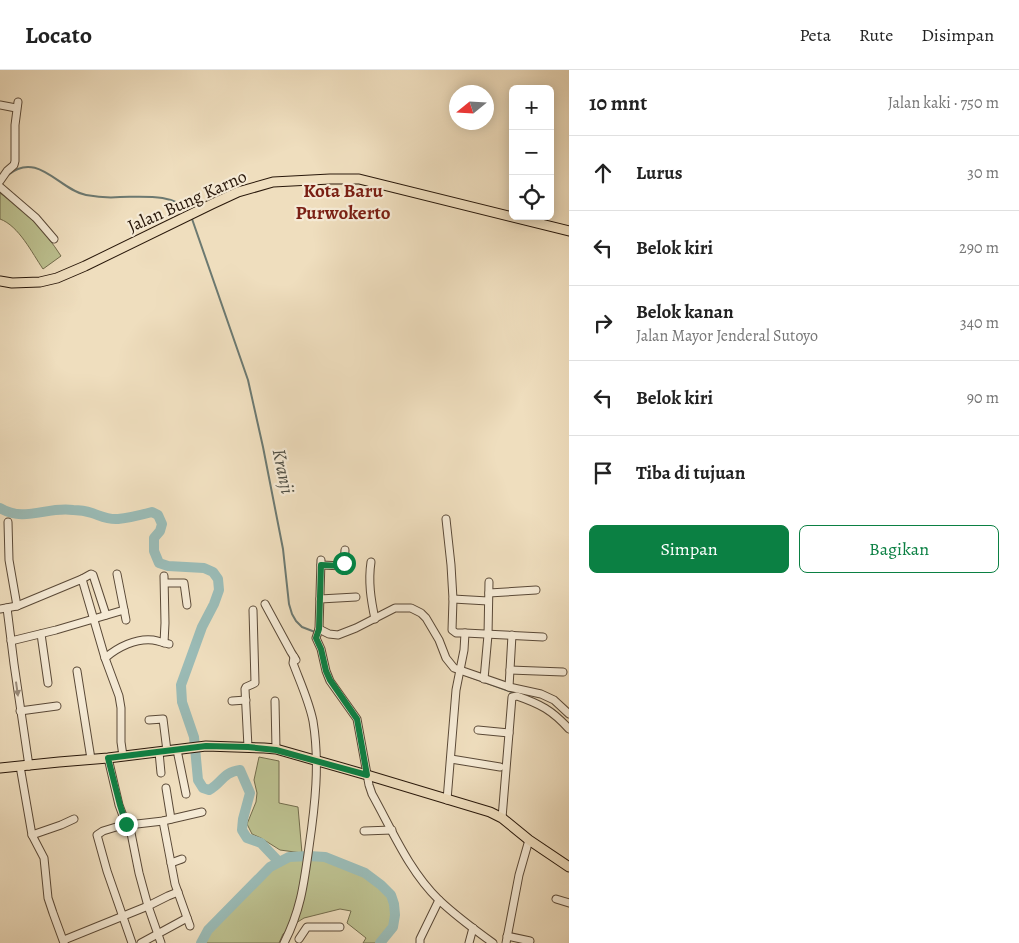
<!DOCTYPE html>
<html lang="id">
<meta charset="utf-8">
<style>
:root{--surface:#fff;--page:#f6f6f6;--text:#222;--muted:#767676;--line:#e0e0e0;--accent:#0b8043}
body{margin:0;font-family:Alegreya,serif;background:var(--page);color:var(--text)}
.controls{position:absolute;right:15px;top:15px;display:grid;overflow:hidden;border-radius:8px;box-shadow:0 2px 12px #0003}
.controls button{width:45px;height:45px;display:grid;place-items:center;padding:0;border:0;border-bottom:1px solid var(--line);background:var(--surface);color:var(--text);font:25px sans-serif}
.compass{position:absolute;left:449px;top:15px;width:45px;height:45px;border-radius:50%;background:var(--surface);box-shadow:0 2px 12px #0003;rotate:252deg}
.stop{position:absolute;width:15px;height:15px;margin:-11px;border:4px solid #0b8043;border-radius:50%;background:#fff}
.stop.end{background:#0b8043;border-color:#fff;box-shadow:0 1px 5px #0008}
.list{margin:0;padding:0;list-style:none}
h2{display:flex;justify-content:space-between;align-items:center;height:65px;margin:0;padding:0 20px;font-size:21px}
h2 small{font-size:16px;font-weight:400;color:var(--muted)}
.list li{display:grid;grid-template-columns:32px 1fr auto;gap:15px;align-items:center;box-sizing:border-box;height:75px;padding:0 20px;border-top:1px solid var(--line)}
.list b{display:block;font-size:19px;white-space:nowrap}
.list p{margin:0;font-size:16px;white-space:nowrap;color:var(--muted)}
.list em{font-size:16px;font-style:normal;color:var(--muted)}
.actions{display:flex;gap:10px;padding:15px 20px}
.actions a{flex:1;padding:11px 0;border:1px solid var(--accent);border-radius:8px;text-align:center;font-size:18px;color:var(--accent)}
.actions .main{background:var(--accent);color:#fff}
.icon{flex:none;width:28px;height:28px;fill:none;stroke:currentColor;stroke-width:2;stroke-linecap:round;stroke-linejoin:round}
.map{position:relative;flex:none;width:569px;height:873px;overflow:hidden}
header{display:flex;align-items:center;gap:30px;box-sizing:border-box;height:70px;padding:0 25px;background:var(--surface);border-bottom:1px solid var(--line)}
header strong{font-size:24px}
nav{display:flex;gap:28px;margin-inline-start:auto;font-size:18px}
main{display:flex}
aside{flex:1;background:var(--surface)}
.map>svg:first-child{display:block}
.green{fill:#bcc08f;stroke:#726c4c}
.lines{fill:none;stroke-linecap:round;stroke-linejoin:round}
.stream{stroke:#6c7971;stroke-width:2}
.river{stroke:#9abbb6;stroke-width:10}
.minor-casing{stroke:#5a4937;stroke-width:9}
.major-casing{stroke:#28170a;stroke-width:11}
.minor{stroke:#f5ead5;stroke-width:7}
.major{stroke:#efdebe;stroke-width:9}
.oneway{fill:#998b7a}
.route{stroke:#0b8043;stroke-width:6}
.labels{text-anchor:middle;stroke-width:4.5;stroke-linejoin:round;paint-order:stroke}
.street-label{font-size:18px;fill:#28170a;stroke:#f5ead5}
.neighbourhood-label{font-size:19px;font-weight:bold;fill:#7a1f14;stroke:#f5ead5}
.water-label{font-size:19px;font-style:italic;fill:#505046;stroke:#f5ead5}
</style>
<header>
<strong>Locato</strong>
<nav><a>Peta</a><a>Rute</a><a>Disimpan</a></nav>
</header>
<main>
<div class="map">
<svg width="569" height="873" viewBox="0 0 569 873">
<rect width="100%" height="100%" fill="#efdebe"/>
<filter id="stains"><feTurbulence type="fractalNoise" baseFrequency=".004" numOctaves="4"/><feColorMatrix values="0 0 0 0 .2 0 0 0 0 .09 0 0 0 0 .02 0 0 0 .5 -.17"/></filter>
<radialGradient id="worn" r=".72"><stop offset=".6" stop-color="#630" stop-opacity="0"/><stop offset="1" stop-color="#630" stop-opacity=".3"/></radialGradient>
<g class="green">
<path d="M0,123C25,140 45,161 61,186L43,199C32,183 19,156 0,149Z"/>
<path d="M259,687L279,691V733L298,737L302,783L280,780L261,768L252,764L247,754L256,732L257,723L254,710Z"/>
<path d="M309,786L325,787L365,803L381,815L391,825L394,834L395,845L393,857L380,873H363L366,868L347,853L351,841L340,839L304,848L296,853L283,864L279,873H201L208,860L270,797L289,787Z"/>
</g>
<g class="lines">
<g class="stream">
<path d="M8,105C38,80 59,120 86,125C97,127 109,128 120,127C141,127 175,123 189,142"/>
<path d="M191,146L248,310L263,377L283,479L289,534L292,544L296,551L302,557L315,562"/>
<path d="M462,604L517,624"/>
<path d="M540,632L555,641"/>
</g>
<g class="river">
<path d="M0,438C25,453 47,436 73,440C79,440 86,441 92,443C101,446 108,450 118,449C129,448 141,445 152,442L158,445L162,454L160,461L154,468V481L159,493L168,496L204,498L213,502L218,509L219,520L214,534L202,557L181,615L182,632L194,667L198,710L203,718L209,720C222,713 223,702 240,700L250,723L243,749L242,760L247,768L261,773L279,792"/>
<path d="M201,873L208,860L270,797L289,787L309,786L325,787L365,803L381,815L391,825L394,834L395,845L393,857L380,873"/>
</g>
<defs>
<g id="minor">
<path d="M0,35L16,38"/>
<path d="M0,111L7,101L14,95L15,91V55L18,32"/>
<path d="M0,117L36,148L54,169"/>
<path d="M446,449L451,495L453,529L452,560L456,563H465L464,580L456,620L447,730"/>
<path d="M8,452L9,490L17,536"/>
<path d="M321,490L319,559L316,568L321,579L326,601L330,611L357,649L369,715L372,724C392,760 409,801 439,830C456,846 475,860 493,873"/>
<path d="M371,492C368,512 371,530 375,549"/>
<path d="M321,495L344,496L345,480"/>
<path d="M117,504L126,550"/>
<path d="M82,509L91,504L93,505L106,545"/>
<path d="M165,513H184L187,535"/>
<path d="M489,523L536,520"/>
<path d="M320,529L356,527"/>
<path d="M453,529L488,531"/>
<path d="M265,534L291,582L296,590"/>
<path d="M7,538L14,594L29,696"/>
<path d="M0,539L17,536L82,509L105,588L119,626L121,638V672L123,686"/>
<path d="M319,559L329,564L338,565L356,558L395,538H411L421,543L426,548L439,570L446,588L454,598L509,617L541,624L554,630L569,644"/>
<path d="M465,563L543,567"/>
<path d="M41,564L48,613"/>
<path d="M11,571L56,560L124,540"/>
<path d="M164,573L165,553L164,506"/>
<path d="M105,588C118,577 136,568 153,570C159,571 164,573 169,574"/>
<path d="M510,600L563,602"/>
<path d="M77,601L91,689"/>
<path d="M484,609L488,565L489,512"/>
<path d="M509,617L512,565"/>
<path d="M232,631L246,630"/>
<path d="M275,631L276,679"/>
<path d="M20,641L57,636"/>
<path d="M149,650L163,649L167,681"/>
<path d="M478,660L509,663"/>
<path d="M248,677L245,619L246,617L255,613L253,540"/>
<path d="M177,680L186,724"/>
<path d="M159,682L161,703"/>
<path d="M108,688L119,735L126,754H137L163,751L202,742"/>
<path d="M451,689L500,697"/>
<path d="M20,696L32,765L44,788L48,828L53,843L64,873"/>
<path d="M166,718L171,749"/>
<path d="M502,748L512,627L517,626C540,634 552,640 569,659"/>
<path d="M163,751L175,814L190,856"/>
<path d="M129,753L139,803L148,836L161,873"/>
<path d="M126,754L103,761L97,765L107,801L132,873"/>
<path d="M364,761L392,760"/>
<path d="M32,765L61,755L74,749"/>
<path d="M171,793L182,789"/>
<path d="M556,829L569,833"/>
<path d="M507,866L530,871"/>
<path d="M299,869L307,857H340"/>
<path d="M64,870L148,836L168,826L178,822"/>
<path d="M141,873L187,848"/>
<path d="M284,873C301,840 304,813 309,777C315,736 320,693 313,651C309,631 300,612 293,593L294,587"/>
<path d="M420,873V869L439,830"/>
<path d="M469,873L473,858"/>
<path d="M506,873L519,805L529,770"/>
</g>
<g id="major">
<path d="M0,211L12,213L40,212L57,208L85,196L212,134L238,122L273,112L330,109H359L569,161"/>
<path d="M0,698L59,692L108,688L206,676L264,678L276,679L367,705L490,742L502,748L529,770L569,797"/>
</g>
</defs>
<use href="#minor" class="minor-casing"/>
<use href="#major" class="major-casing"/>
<use href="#minor" class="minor"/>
<use href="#major" class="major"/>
</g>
<defs><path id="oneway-solid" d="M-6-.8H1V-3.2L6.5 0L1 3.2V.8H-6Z" transform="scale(1.25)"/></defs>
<use class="oneway" href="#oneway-solid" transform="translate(17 619) rotate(82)"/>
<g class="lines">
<path class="route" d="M126,754L120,735L108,688L206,676L248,677L276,680L367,705L357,649L330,610L326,601L321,579L316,568L319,559L321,495L343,496L344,495V493"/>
</g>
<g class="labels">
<g class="street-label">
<text transform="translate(187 131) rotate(-24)" y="6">Jalan Bung Karno</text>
</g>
<g class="neighbourhood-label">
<text x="343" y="127">Kota Baru<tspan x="343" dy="22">Purwokerto</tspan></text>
</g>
<g class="water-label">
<text transform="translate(284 401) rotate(78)" y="7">Kranji</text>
</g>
</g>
<rect width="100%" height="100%" filter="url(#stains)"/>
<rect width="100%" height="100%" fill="url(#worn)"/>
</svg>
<div class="controls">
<button>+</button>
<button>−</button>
<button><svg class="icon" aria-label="locate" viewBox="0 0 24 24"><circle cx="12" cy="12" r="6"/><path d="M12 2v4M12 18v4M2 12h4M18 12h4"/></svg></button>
</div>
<svg class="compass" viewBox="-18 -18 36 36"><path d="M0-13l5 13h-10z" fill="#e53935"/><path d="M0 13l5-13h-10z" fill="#767676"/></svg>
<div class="stop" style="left:344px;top:493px"></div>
<div class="stop end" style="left:126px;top:754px"></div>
</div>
<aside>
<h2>10 mnt<small>Jalan kaki · 750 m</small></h2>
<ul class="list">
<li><svg class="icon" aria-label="ahead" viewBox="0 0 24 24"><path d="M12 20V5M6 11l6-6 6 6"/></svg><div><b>Lurus</b></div><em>30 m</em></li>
<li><svg class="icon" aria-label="left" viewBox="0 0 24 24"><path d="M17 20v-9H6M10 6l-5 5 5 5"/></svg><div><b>Belok kiri</b></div><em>290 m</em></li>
<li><svg class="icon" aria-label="right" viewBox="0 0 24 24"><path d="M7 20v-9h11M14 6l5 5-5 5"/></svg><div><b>Belok kanan</b><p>Jalan Mayor Jenderal Sutoyo</p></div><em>340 m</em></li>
<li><svg class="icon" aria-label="left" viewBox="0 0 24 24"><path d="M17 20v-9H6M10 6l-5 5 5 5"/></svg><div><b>Belok kiri</b></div><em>90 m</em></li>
<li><svg class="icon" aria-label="arrive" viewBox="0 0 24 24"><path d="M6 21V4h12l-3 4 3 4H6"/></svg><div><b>Tiba di tujuan</b></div></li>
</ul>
<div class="actions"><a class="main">Simpan</a><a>Bagikan</a></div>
</aside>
</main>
